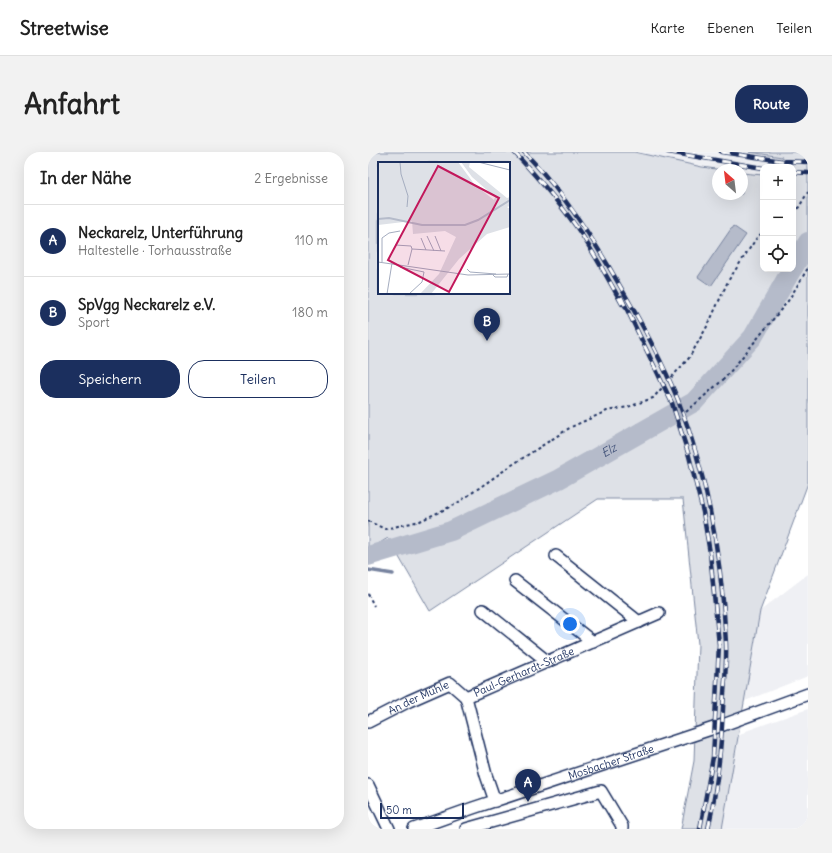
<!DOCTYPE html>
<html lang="de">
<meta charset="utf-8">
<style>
:root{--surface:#fff;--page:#f2f2f2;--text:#222;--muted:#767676;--line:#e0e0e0;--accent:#1b2f5e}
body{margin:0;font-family:Delius,sans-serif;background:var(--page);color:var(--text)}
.controls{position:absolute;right:12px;top:12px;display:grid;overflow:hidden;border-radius:8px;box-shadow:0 4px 16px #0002}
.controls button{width:36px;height:36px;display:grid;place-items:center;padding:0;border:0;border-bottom:1px solid var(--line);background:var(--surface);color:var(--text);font:20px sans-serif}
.compass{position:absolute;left:344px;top:12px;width:36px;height:36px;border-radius:50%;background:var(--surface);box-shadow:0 4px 16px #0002;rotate:332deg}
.scale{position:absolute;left:12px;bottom:10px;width:84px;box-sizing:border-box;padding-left:4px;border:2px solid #1b2f5e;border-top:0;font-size:11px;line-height:14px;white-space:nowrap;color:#1b2f5e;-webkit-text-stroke:3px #fff;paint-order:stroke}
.you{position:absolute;left:202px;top:472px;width:14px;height:14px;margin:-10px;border:3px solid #fff;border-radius:50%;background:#1a73e8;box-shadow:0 0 0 6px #1a73e833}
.badge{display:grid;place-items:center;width:26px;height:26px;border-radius:50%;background:var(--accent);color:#fff;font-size:13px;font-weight:700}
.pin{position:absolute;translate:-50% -33px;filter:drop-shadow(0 1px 2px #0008)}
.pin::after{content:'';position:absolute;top:21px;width:14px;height:12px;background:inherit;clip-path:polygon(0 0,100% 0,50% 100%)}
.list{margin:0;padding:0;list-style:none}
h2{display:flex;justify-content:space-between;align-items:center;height:52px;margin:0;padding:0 16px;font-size:17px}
h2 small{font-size:13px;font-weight:400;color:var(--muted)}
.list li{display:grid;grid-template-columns:26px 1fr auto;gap:12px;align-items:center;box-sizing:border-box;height:72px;padding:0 16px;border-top:1px solid var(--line)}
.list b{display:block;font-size:15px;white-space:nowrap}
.list p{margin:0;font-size:13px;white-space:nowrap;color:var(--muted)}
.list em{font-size:13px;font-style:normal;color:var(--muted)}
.actions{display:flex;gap:8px;padding:12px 16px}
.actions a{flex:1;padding:9px 0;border:1px solid var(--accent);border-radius:16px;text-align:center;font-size:14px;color:var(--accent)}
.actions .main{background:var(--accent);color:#fff}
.icon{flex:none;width:22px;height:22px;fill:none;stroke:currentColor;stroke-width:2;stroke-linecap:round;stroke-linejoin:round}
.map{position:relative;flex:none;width:440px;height:677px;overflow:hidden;border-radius:16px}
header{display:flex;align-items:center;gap:24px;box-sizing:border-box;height:56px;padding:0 20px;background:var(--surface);border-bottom:1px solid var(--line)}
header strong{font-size:19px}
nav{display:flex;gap:22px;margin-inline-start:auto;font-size:14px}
.intro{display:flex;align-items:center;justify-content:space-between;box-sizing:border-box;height:96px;padding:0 24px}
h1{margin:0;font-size:28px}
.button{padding:10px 18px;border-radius:16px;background:var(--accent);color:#fff;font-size:14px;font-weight:700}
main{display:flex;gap:24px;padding:0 24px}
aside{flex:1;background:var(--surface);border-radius:16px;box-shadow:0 4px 16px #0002}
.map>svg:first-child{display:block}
.built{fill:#eff0f4}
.green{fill:#dee1e7;stroke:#7c88a2;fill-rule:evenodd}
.water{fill:#b5bbca;stroke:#77839f}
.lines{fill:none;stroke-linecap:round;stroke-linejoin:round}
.stream{stroke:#77839f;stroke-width:3.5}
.river{stroke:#b5bbca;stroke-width:20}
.minor-casing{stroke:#1b2f5e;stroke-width:14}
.path{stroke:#1b2f5e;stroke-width:2;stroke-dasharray:3 3;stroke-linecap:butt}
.minor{stroke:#fff;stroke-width:11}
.rail-casing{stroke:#1b2f5e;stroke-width:4.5}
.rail{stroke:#fff;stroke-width:3;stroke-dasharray:9;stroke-linecap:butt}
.labels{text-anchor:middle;stroke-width:3;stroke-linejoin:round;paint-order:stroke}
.street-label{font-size:11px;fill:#1b2f5e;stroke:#fff}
.water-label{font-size:12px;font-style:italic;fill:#49597e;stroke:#fff}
.inset-river{fill:none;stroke:#b5bbca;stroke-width:2}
.inset-road{fill:none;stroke:#a4acbf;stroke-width:1}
.view{fill:#c2185b;fill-opacity:0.15;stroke:#c2185b;stroke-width:2}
.inset-edge{fill:none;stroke:#1b2f5e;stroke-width:2}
</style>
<header>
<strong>Streetwise</strong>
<nav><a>Karte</a><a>Ebenen</a><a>Teilen</a></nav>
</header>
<div class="intro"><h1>Anfahrt</h1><a class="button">Route</a></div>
<main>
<aside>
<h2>In der Nähe<small>2 Ergebnisse</small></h2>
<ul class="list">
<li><span class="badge">A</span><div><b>Neckarelz, Unterführung</b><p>Haltestelle · Torhausstraße</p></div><em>110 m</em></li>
<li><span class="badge">B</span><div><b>SpVgg Neckarelz e.V.</b><p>Sport</p></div><em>180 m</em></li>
</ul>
<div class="actions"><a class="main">Speichern</a><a>Teilen</a></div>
</aside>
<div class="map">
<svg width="440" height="677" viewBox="0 0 440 677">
<rect width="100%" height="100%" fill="#fff"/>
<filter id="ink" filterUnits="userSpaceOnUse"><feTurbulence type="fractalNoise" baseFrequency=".025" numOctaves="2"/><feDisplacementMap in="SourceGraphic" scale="8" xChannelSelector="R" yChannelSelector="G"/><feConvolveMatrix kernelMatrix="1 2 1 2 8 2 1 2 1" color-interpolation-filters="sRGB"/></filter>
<g filter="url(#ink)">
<g class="built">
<path d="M266,0H380L414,5L413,15H395V23L380,22L374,21V18H355L334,15Z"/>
<path d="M440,422V524L377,549L392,459Z"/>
<path d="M440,557V677H354L371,584L378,579Z"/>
</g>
<path class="green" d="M0,0H266L334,15L355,18H350V42H374V21L395,23V117H425V15H413L414,5L381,0H440V331L392,459L354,677H313L326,609L330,492L315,347H230L62,459L20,386L0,398ZM11,11H141V141H11Z"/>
<path class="water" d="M365,74L378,83L343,134L330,125Z"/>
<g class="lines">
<path class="stream" d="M0,418L25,422"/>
<g class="river">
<path d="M425,116L440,90"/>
<path id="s1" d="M0,404L83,379L191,327L326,250L385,185L424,117"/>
</g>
<defs>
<g id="minor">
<path d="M188,404L271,470"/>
<path d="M147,429L225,490"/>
<path d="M115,458L180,510"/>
<path id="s2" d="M0,570L41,549L82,531L98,545"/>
<path d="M0,633L21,677"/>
<path id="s3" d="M127,649L118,623L98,545L291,461"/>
<path id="s4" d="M46,677L105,656L355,573L440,542"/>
<path d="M98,677L233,639L254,674V677"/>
</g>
</defs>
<use href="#minor" class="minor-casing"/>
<g class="path">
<path d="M425,61L431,55L440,40"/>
<path d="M318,260L357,226L420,149L440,116"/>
<path d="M0,369L17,377L52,369L88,352L144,313L203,275L239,259L260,255L285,246L321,206L341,171L360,129L390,84L395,81"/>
<path d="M0,442L6,454"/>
</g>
<use href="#minor" class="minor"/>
<defs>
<g id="rail">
<path d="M146,0C170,26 194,53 214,83C228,105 241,128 254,152"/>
<path d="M156,0C195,40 225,86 252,134C273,170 294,209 310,248C340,325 354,409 358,491C359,513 356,536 355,557C353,598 349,638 340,677"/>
<path d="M300,0L395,16"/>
<path d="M353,0L414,9L440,10"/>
<path d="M425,20L440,21"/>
<path d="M253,145L304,251L321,304L335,360L342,401L351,493L345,605L332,677"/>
</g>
</defs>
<use href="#rail" class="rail-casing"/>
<use href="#rail" class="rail"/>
</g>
</g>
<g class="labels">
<g class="street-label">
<text dy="4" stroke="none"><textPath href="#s3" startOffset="171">Paul-Gerhardt-Straße</textPath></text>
<text dy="4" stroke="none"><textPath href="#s2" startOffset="56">An der Mühle</textPath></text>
<text dy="4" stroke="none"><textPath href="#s4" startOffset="208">Mosbacher Straße</textPath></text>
</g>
<g class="water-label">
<text dy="4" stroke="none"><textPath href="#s1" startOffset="264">Elz</textPath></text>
</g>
</g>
<g transform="translate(10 10)">
<rect width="132" height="132" fill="#fff"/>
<path d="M0,0H80L97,23L116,38L117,35L94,15L83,0H92L91,5L129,36L132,35V44L129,45L132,47V65L109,72L81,97L53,132H42L61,112L78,75L67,69L35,72L34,59L0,63Z" fill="#dee1e7"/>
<path class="inset-river" d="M0,57L11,56L44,63H87L100,58L132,38"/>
<path class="inset-road" d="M22,0L23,12L30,34L29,45M100,0L132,8M49,74L56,89M57,74L63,89M43,76L48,88M17,83L33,84L34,87M0,100L90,113L132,112M4,100V76L11,71L22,69M30,103L34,87L67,89M22,105L46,110L44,120L31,132M89,107L92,110L118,112M115,113L117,115H129L130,112M9,132L14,101"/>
<path class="view" d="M60,4L121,36L71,130L10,98Z"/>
<rect width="132" height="132" class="inset-edge"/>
</g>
</svg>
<div class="controls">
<button>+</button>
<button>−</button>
<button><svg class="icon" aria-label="locate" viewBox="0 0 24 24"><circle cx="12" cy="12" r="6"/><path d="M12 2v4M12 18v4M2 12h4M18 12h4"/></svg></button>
</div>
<svg class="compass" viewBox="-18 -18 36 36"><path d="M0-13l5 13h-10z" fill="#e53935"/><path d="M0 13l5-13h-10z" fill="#767676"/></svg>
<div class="scale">50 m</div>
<div class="you"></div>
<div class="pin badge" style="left:160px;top:650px">A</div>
<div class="pin badge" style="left:119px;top:189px">B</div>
</div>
</main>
